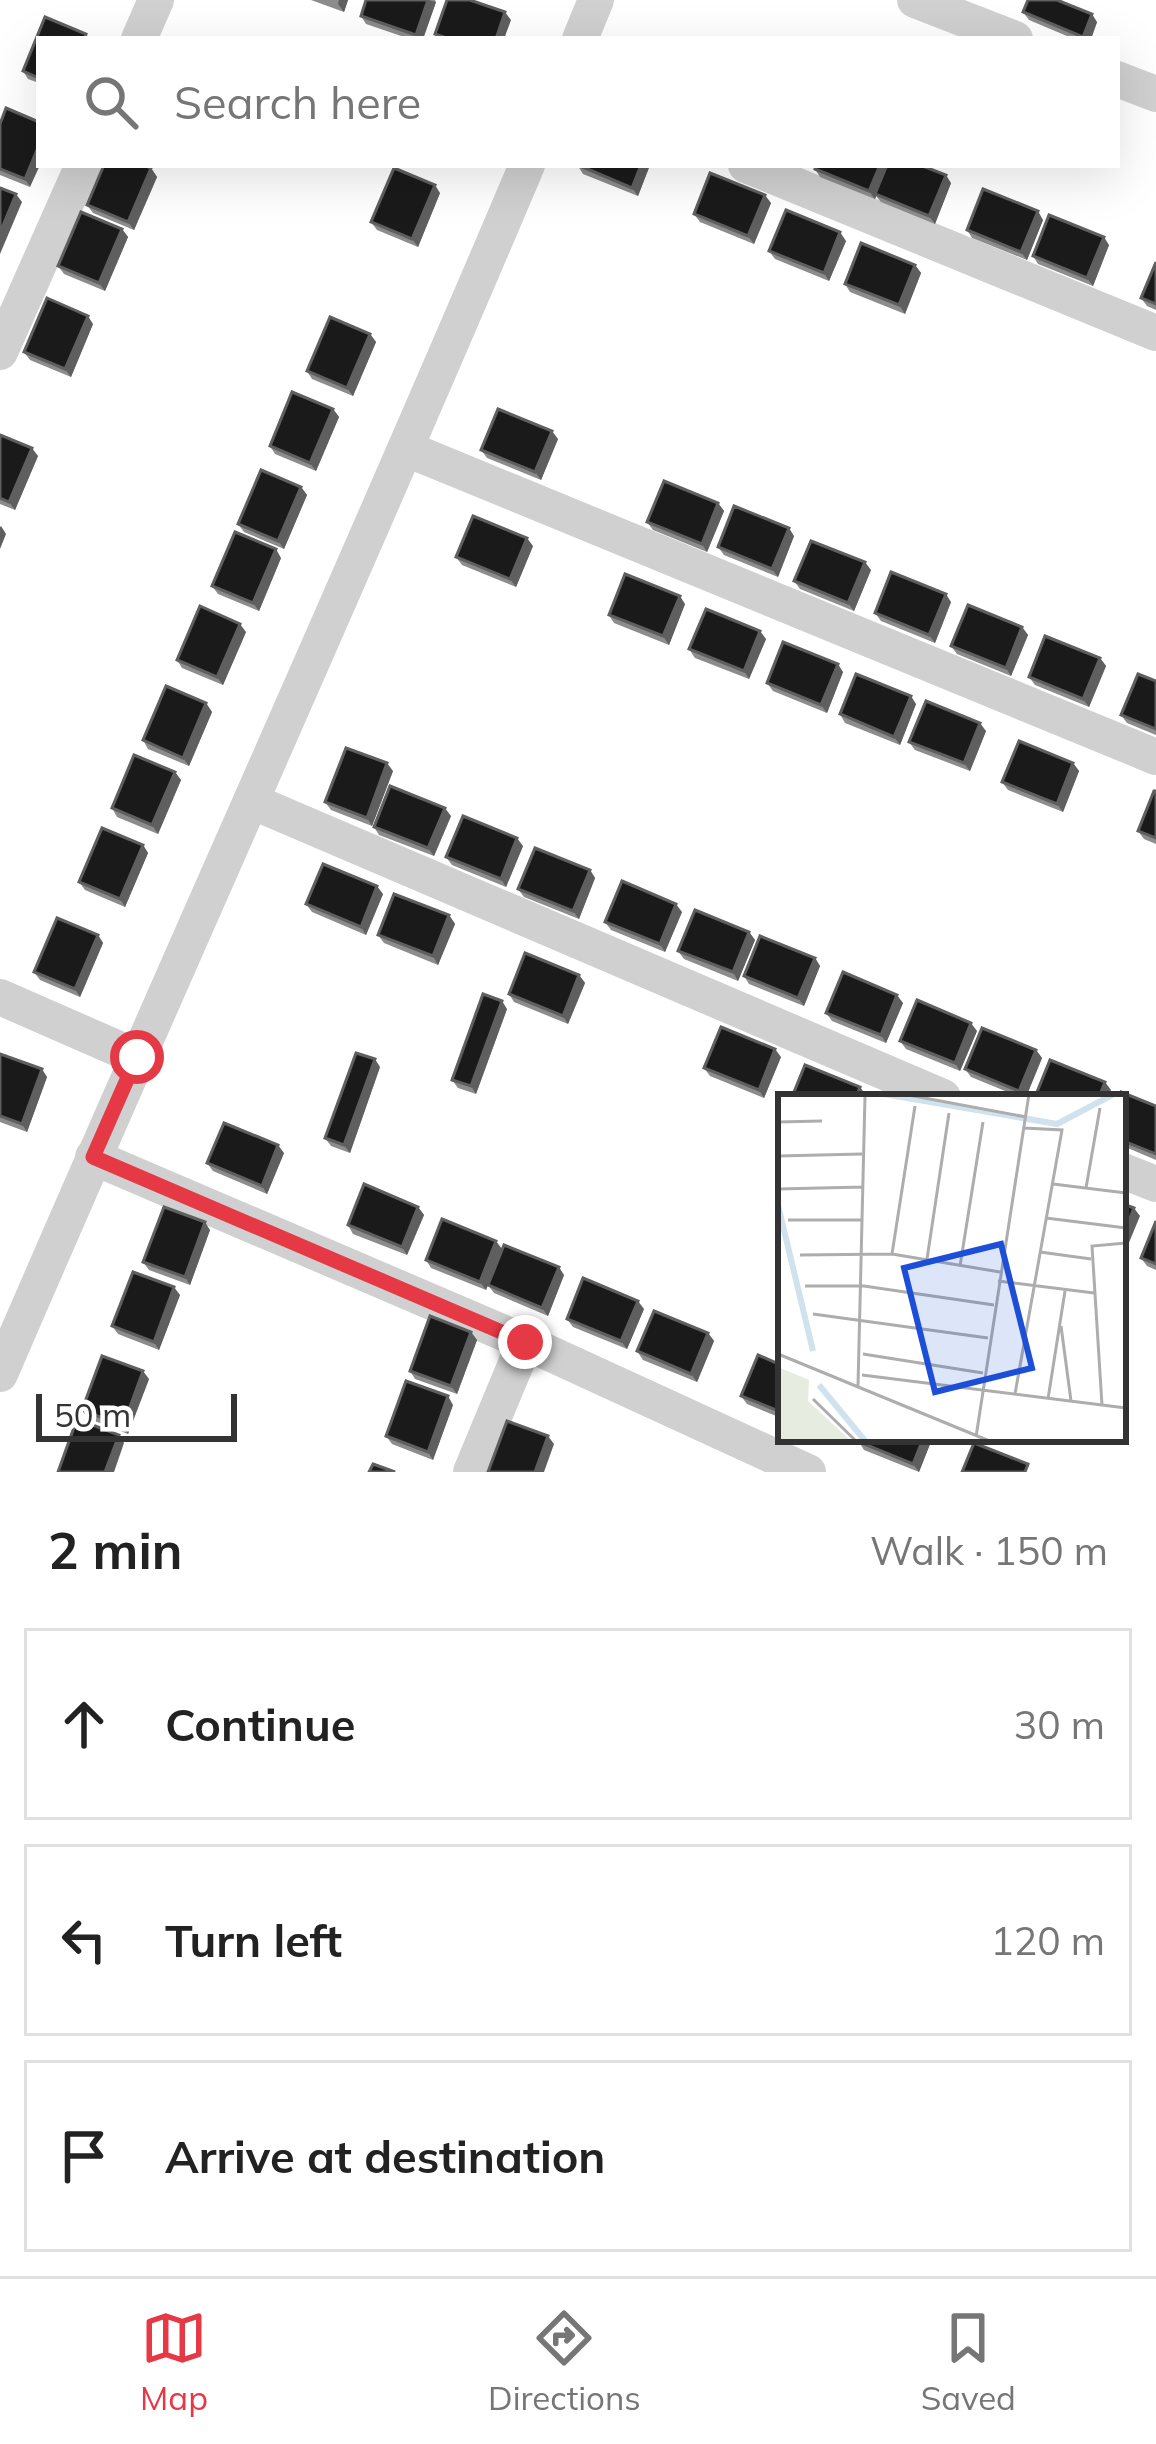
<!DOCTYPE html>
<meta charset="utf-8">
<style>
:root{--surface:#fff;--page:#f2f2f2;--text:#222;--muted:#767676;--line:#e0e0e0;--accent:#e63946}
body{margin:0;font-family:Mulish,sans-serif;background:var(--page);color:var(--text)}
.scale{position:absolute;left:36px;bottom:30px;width:201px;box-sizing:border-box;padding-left:12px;border:6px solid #333;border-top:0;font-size:33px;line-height:42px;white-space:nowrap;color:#333;-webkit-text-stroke:9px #fff;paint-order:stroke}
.stop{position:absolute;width:36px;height:36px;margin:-27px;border:9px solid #e63946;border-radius:50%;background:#fff}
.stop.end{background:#e63946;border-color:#fff;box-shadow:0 3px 12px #0008}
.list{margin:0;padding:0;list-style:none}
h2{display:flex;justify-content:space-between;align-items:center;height:156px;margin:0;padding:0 48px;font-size:51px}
h2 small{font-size:39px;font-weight:400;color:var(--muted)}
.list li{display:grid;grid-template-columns:78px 1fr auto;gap:36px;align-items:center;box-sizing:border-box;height:192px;margin:0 24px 24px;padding:0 24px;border:3px solid var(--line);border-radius:0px}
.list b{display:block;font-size:45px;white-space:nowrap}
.list em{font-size:39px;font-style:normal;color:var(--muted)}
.icon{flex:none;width:66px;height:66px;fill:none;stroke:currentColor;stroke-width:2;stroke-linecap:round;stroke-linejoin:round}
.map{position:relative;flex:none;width:1156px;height:1472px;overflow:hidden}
.search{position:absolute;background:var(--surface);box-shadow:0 12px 48px #0002;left:36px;right:36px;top:36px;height:132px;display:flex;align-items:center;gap:30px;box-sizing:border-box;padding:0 42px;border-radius:0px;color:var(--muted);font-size:45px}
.sheet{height:804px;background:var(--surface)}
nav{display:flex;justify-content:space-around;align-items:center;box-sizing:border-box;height:168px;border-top:3px solid var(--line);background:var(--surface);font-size:33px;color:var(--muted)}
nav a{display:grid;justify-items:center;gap:6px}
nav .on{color:var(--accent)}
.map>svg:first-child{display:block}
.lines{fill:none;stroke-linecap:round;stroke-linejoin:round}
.minor{stroke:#d0d0d0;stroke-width:36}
.wall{fill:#8c8c8c}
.shaded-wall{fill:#5f5f5f}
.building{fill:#1a1a1a;stroke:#5f5f5f;stroke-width:3}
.route{stroke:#e63946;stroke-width:15}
.inset-river{fill:none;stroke:#cfe2ee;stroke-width:6}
.inset-road{fill:none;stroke:#adadad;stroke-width:3}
.view{fill:#1d4ed8;fill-opacity:0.15;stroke:#1d4ed8;stroke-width:6}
.inset-edge{fill:none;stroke:#333;stroke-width:6}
</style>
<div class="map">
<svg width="1156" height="1472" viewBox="0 0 1156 1472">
<rect width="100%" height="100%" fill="#fff"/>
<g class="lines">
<g class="minor">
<path d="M915,0L1015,39"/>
<path d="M139,39L156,0"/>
<path d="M580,39L596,0"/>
<path d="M1117,79L1156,94"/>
<path d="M746,165L1156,333"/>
<path d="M0,352L83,165"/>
<path d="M407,449L1156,757"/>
<path d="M251,801L943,1097"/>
<path d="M0,997L137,1057"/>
<path d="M93,1157L525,1342L808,1472"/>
<path d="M1123,1171L1156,1184"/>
<path d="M0,1374C174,970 356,570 527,165"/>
<path d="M471,1472L525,1342"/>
</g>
</g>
<g class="wall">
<path d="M311,0H348L344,12Z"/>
<path d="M366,0H435L436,2L423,39H410L366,24L361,16Z"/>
<path d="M1023,12L1097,22L1091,39H1074L1029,20Z"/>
<path d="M45,17L86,34L90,39H39V83L28,79L23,71Z"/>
<path d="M0,124L30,187L0,175Z"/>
<path d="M650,165L638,196L583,174L578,166Z"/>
<path d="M151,168L157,177L134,230L93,213L87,205Z"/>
<path d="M815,169L951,183L935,224L881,202L876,196L875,199L820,177Z"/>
<path d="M440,193L418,247L377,230L371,222Z"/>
<path d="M771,203L754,244L700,222L694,214Z"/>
<path d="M1043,220L1027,260L972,238L967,230Z"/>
<path d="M122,229L128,237L105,291L64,274L58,266Z"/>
<path d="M846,241L829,281L775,259L769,251Z"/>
<path d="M1109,245L1093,286L1038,264L1033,256Z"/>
<path d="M1156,262V310L1147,306L1141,298Z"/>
<path d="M915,265L921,273L905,314L850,292L845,284Z"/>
<path d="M93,324L71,377L30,360L24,352Z"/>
<path d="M370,334L376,342L353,396L312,379L307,371Z"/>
<path d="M333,409L339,417L316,471L275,454L270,446Z"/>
<path d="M0,435L38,456L15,510L0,504Z"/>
<path d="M558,439L541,480L487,458L481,450Z"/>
<path d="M301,487L307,495L284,549L244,532L238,524Z"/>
<path d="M718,503L724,511L707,552L653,530L647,522Z"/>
<path d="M794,536L778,577L724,555L718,547Z"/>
<path d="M533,546L516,587L462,565L456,557Z"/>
<path d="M281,558L259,611L218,594L212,586Z"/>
<path d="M871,570L854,611L800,589L794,581Z"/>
<path d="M951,602L935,643L881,621L875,613Z"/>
<path d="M685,604L669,645L614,623L609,615Z"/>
<path d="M1022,627L1028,635L1011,676L957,654L951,646Z"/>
<path d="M246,632L223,685L182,668L177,660Z"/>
<path d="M766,639L749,679L695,658L689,649Z"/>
<path d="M1100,658L1106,666L1089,707L1035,685L1029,677Z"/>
<path d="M843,672L827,713L773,691L767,683Z"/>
<path d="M1156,681V735L1127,723L1121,715Z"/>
<path d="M206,703L212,712L189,766L148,749L143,740Z"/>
<path d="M916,704L900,745L845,723L840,714Z"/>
<path d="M986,731L970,771L915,750L909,742Z"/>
<path d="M1073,763L1079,771L1063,812L1008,790L1002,782Z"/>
<path d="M393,771L372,826L331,810L325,802Z"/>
<path d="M175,772L181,780L158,834L117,817L112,808Z"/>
<path d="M1156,791V844L1144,839L1138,831Z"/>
<path d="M451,816L434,856L379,835L374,827Z"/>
<path d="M143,845L148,853L125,907L85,890L79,882Z"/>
<path d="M523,846L506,887L452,865L446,857Z"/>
<path d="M590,870L595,878L579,919L524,897L518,889Z"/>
<path d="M383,894L366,935L312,912L306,904Z"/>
<path d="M682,912L665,952L611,930L605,922Z"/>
<path d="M449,915L455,924L438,965L384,943L378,935Z"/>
<path d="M749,932L755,940L738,981L684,959L678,951Z"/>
<path d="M98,935L103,943L80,997L40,980L34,972Z"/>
<path d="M815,958L820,966L804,1006L749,984L744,976Z"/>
<path d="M579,975L585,983L568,1024L514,1002L509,994Z"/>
<path d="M903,1003L886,1043L832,1021L826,1013Z"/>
<path d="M507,1009L476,1094L458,1088L452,1080Z"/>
<path d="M977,1031L960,1071L906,1049L900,1041Z"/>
<path d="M1036,1050L1042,1058L1026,1097H1020L971,1077L965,1069Z"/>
<path d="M0,1054L47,1077L27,1132L0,1122Z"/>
<path d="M781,1057L764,1098L710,1076L704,1068Z"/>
<path d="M380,1067L350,1153L331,1146L325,1138Z"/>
<path d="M1123,1097L1156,1106V1160L1123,1146Z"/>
<path d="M284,1153L267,1194L213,1171L207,1163Z"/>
<path d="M418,1207L424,1215L407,1255L353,1234L348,1225Z"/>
<path d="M1156,1221V1270L1147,1266L1141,1258Z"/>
<path d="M210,1230L190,1285L149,1270L143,1262Z"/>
<path d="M502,1249L486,1290L431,1268L426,1260Z"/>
<path d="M564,1275L548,1316L494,1293L488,1285Z"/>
<path d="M180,1295L159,1350L118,1334L112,1326Z"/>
<path d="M644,1309L627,1349L573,1327L567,1319Z"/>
<path d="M471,1332L477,1340L457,1394L415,1379L410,1371Z"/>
<path d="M708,1333L714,1341L697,1382L643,1360L637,1351Z"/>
<path d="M781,1365V1418L747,1404L741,1396Z"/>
<path d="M149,1379L128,1434L87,1418L82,1410Z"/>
<path d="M453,1405L433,1460L392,1444L386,1436Z"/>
<path d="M932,1439L919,1472L864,1450L859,1442Z"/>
</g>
<g class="shaded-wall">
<path d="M339,0H348L344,12L338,4Z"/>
<path d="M428,0L436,2L423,39H419L416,35Z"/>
<path d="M505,12L511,20L504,39H496Z"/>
<path d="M1092,14L1097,22L1091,39H1084L1083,37Z"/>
<path d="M39,145L40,165L30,187L25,179Z"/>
<path d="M641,165H650L638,196L632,188Z"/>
<path d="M880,165H889L875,199L869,191Z"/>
<path d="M151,168L157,177L134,230L128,222Z"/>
<path d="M946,175L951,183L935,224L929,216Z"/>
<path d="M435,185L440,193L418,247L412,239Z"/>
<path d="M16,194L22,202L0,254V233Z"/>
<path d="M765,195L771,203L754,244L748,236Z"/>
<path d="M1038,211L1043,220L1027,260L1021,252Z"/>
<path d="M122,229L128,237L105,291L99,283Z"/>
<path d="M840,232L846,241L829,281L824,273Z"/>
<path d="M1104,237L1109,245L1093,286L1087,278Z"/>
<path d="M915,265L921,273L905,314L899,305Z"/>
<path d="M88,316L93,324L71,377L65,369Z"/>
<path d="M370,334L376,342L353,396L347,388Z"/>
<path d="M333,409L339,417L316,471L310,463Z"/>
<path d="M552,431L558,439L541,480L535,472Z"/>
<path d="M32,448L38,456L15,510L9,502Z"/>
<path d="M301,487L307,495L284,549L278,541Z"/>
<path d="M718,503L724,511L707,552L702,544Z"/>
<path d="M1,526L6,534L0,549V527Z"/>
<path d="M789,528L794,536L778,577L772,569Z"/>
<path d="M527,538L533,546L516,587L510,579Z"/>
<path d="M276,549L281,558L259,611L253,603Z"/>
<path d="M865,562L871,570L854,611L848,603Z"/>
<path d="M946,594L951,602L935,643L929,635Z"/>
<path d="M680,596L685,604L669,645L663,636Z"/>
<path d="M240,624L246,632L223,685L217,677Z"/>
<path d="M1022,627L1028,635L1011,676L1006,668Z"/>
<path d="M760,631L766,639L749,679L744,671Z"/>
<path d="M1100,658L1106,666L1089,707L1083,699Z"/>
<path d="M838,664L843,672L827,713L821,705Z"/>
<path d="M911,696L916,704L900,745L894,737Z"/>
<path d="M206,703L212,712L189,766L183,758Z"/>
<path d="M980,723L986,731L970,771L964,763Z"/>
<path d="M387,763L393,771L372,826L367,818Z"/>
<path d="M1073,763L1079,771L1063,812L1057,804Z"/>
<path d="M175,772L181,780L158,834L152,825Z"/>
<path d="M445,808L451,816L434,856L428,848Z"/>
<path d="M517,838L523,846L506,887L501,879Z"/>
<path d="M143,845L148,853L125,907L120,899Z"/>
<path d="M590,870L595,878L579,919L573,911Z"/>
<path d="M377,886L383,894L366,935L361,927Z"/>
<path d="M676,904L682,912L665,952L660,944Z"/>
<path d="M449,915L455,924L438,965L433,956Z"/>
<path d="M749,932L755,940L738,981L733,972Z"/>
<path d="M98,935L103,943L80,997L75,989Z"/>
<path d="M815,958L820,966L804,1006L798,998Z"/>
<path d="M579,975L585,983L568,1024L563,1016Z"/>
<path d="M897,995L903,1003L886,1043L881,1035Z"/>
<path d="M502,1001L507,1009L476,1094L471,1086Z"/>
<path d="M971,1023L977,1031L960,1071L955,1063Z"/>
<path d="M775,1049L781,1057L764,1098L759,1090Z"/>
<path d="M1036,1050L1042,1058L1026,1097H1024L1019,1091Z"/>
<path d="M375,1059L380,1067L350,1153L344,1145Z"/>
<path d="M42,1069L47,1077L27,1132L22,1124Z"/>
<path d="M1105,1082L1111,1090L1108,1097H1099Z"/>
<path d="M860,1087L866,1095L865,1097H856Z"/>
<path d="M278,1145L284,1153L267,1194L262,1186Z"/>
<path d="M418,1207L424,1215L407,1255L402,1247Z"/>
<path d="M1134,1208L1140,1216L1123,1257V1235Z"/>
<path d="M205,1222L210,1230L190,1285L185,1277Z"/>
<path d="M496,1241L502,1249L486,1290L480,1282Z"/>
<path d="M559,1267L564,1275L548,1316L542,1308Z"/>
<path d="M174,1287L180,1295L159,1350L154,1342Z"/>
<path d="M638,1301L644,1309L627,1349L621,1341Z"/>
<path d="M471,1332L477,1340L457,1394L451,1386Z"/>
<path d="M708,1333L714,1341L697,1382L691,1374Z"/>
<path d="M143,1371L149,1379L128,1434L123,1426Z"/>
<path d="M448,1396L453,1405L433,1460L428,1452Z"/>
<path d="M119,1435L124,1443L114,1472H105Z"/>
<path d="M548,1436L554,1444L544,1472H535Z"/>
<path d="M923,1439H932L919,1472L913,1464Z"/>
</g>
<g class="building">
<path d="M366,0H428L416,35L361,16Z"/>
<path d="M447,0H470L505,12L496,39H449L435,34Z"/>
<path d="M1028,0H1057L1092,14L1083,37L1023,12Z"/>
<path d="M45,17L86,34L84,39H39V78L23,71Z"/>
<path d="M6,108L39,122V145L25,179L0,169V124Z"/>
<path d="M104,165H143L151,168L128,222L87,205Z"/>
<path d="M578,165H641L632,188Z"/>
<path d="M816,165H880L869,191L815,169Z"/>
<path d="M887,165H920L946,175L929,216L875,194Z"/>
<path d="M394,168L435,185L412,239L371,222Z"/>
<path d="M710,173L765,195L748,236L694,214Z"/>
<path d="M0,188L16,194L0,233Z"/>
<path d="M983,189L1038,211L1021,252L967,230Z"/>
<path d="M786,210L840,232L824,273L769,251Z"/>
<path d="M81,212L122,229L99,283L58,266Z"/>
<path d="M1049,215L1104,237L1087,278L1033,256Z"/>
<path d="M861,243L915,265L899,305L845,284Z"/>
<path d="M1156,262V304L1141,298Z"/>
<path d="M47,298L88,316L65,369L24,352Z"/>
<path d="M330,317L370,334L347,388L307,371Z"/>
<path d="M292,392L333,409L310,463L270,446Z"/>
<path d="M498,409L552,431L535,472L481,450Z"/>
<path d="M0,435L32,448L9,502L0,498Z"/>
<path d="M261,470L301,487L278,541L238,524Z"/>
<path d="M664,481L718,503L702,544L647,522Z"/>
<path d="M734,506L789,528L772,569L718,547Z"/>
<path d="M473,516L527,538L510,579L456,557Z"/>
<path d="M235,532L276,549L253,603L212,586Z"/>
<path d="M811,541L865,562L848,603L794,581Z"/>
<path d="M891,572L946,594L929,635L875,613Z"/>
<path d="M625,574L680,596L663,636L609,615Z"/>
<path d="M968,605L1022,627L1006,668L951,646Z"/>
<path d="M200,606L240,624L217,677L177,660Z"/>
<path d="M706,609L760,631L744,671L689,649Z"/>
<path d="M1045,636L1100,658L1083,699L1029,677Z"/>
<path d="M783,642L838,664L821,705L767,683Z"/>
<path d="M856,674L911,696L894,737L840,714Z"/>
<path d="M1138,674L1156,681V729L1121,715Z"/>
<path d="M166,686L206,703L183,758L143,740Z"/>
<path d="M926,701L980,723L964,763L909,742Z"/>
<path d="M1019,741L1073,763L1057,804L1002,782Z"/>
<path d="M346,748L387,763L367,818L325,802Z"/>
<path d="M134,755L175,772L152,825L112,808Z"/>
<path d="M390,786L445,808L428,848L374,827Z"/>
<path d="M1154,791H1156V838L1138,831Z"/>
<path d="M463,816L517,838L501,879L446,857Z"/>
<path d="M102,828L143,845L120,899L79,882Z"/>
<path d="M535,848L590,870L573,911L518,889Z"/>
<path d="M323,864L377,886L361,927L306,904Z"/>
<path d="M622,881L676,904L660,944L605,922Z"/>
<path d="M394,894L449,915L433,956L378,935Z"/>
<path d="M695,910L749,932L733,972L678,951Z"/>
<path d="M57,918L98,935L75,989L34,972Z"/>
<path d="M760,936L815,958L798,998L744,976Z"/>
<path d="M525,953L579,975L563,1016L509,994Z"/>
<path d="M843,972L897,995L881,1035L826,1013Z"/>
<path d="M483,994L502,1001L471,1086L452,1080Z"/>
<path d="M917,1000L971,1023L955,1063L900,1041Z"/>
<path d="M721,1027L775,1049L759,1090L704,1068Z"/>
<path d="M982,1028L1036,1050L1019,1091L965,1069Z"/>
<path d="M356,1053L375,1059L344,1145L325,1138Z"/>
<path d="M0,1054L42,1069L22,1124L0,1116Z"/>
<path d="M1050,1060L1105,1082L1099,1097H1035Z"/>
<path d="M805,1065L860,1087L856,1097H792Z"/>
<path d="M1121,1092L1156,1106V1154L1123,1141V1097H1119Z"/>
<path d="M224,1123L278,1145L262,1186L207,1163Z"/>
<path d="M364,1184L418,1207L402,1247L348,1225Z"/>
<path d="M1123,1204L1134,1208L1123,1235Z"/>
<path d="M164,1207L205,1222L185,1277L143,1262Z"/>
<path d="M442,1219L496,1241L480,1282L426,1260Z"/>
<path d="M1156,1221V1264L1141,1258Z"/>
<path d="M504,1245L559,1267L542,1308L488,1285Z"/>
<path d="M133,1272L174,1287L154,1342L112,1326Z"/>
<path d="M583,1278L638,1301L621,1341L567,1319Z"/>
<path d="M654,1311L708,1333L691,1374L637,1351Z"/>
<path d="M430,1316L471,1332L451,1386L410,1371Z"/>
<path d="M758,1355L781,1365V1412L741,1396Z"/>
<path d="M102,1356L143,1371L123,1426L82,1410Z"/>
<path d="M406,1381L448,1396L428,1452L386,1436Z"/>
<path d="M77,1419L119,1435L105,1472H58Z"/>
<path d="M507,1421L548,1436L535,1472H488Z"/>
<path d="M860,1439H923L913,1464L859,1442Z"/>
<path d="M974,1443L1028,1464L1025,1472H962Z"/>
<path d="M373,1464L395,1472H369Z"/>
</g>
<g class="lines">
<path class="route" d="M137,1057L93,1157L525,1342"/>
</g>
<g transform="translate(778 1094)">
<rect width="348" height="348" fill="#fff"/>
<path d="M0,273L31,286L30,307L74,348H0Z" fill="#e6ecdf"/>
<path class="inset-river" d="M106,0L279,30L336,0M0,111L35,257M41,291L88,348"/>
<path class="inset-road" d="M125,0L248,23M0,28L44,27M0,62L84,60M348,79V150M275,90L348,99M308,94L322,14M0,95L85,93M268,124L348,134M10,126H85M262,158L313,165M114,160L137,12M22,161L114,160L222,178M149,165L171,19M182,172L205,28M220,187L316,199M27,192H86L216,211M35,220L210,244M283,232L293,307M0,260L214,348M85,260L205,279M84,281L348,314M80,292L87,2M237,300L284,36L246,34M35,305L79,348M270,305L287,197M324,311L314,152L348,149M198,343L251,0"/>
<path class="view" d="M223,150L254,274L157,298L126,174Z"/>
<rect width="348" height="348" class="inset-edge"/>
</g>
</svg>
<div class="scale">50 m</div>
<div class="stop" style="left:137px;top:1057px"></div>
<div class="stop end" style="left:525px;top:1342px"></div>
<div class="search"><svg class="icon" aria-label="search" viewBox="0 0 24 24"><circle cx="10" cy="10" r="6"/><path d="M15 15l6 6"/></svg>Search here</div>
</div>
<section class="sheet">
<h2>2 min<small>Walk · 150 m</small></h2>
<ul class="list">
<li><svg class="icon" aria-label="ahead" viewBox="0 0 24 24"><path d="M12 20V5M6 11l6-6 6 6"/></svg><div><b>Continue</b></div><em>30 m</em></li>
<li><svg class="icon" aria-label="left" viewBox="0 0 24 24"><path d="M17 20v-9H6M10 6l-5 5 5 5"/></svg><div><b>Turn left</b></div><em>120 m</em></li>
<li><svg class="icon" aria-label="arrive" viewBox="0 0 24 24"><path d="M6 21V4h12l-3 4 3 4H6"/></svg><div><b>Arrive at destination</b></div></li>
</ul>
</section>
<nav>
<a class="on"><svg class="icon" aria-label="map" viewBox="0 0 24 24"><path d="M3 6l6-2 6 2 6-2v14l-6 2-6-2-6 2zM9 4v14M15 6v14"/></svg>Map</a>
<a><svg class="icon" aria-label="directions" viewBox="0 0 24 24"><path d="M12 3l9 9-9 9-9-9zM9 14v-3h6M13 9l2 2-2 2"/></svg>Directions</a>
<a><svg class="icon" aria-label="saved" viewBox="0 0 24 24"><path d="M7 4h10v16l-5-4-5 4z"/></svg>Saved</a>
</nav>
